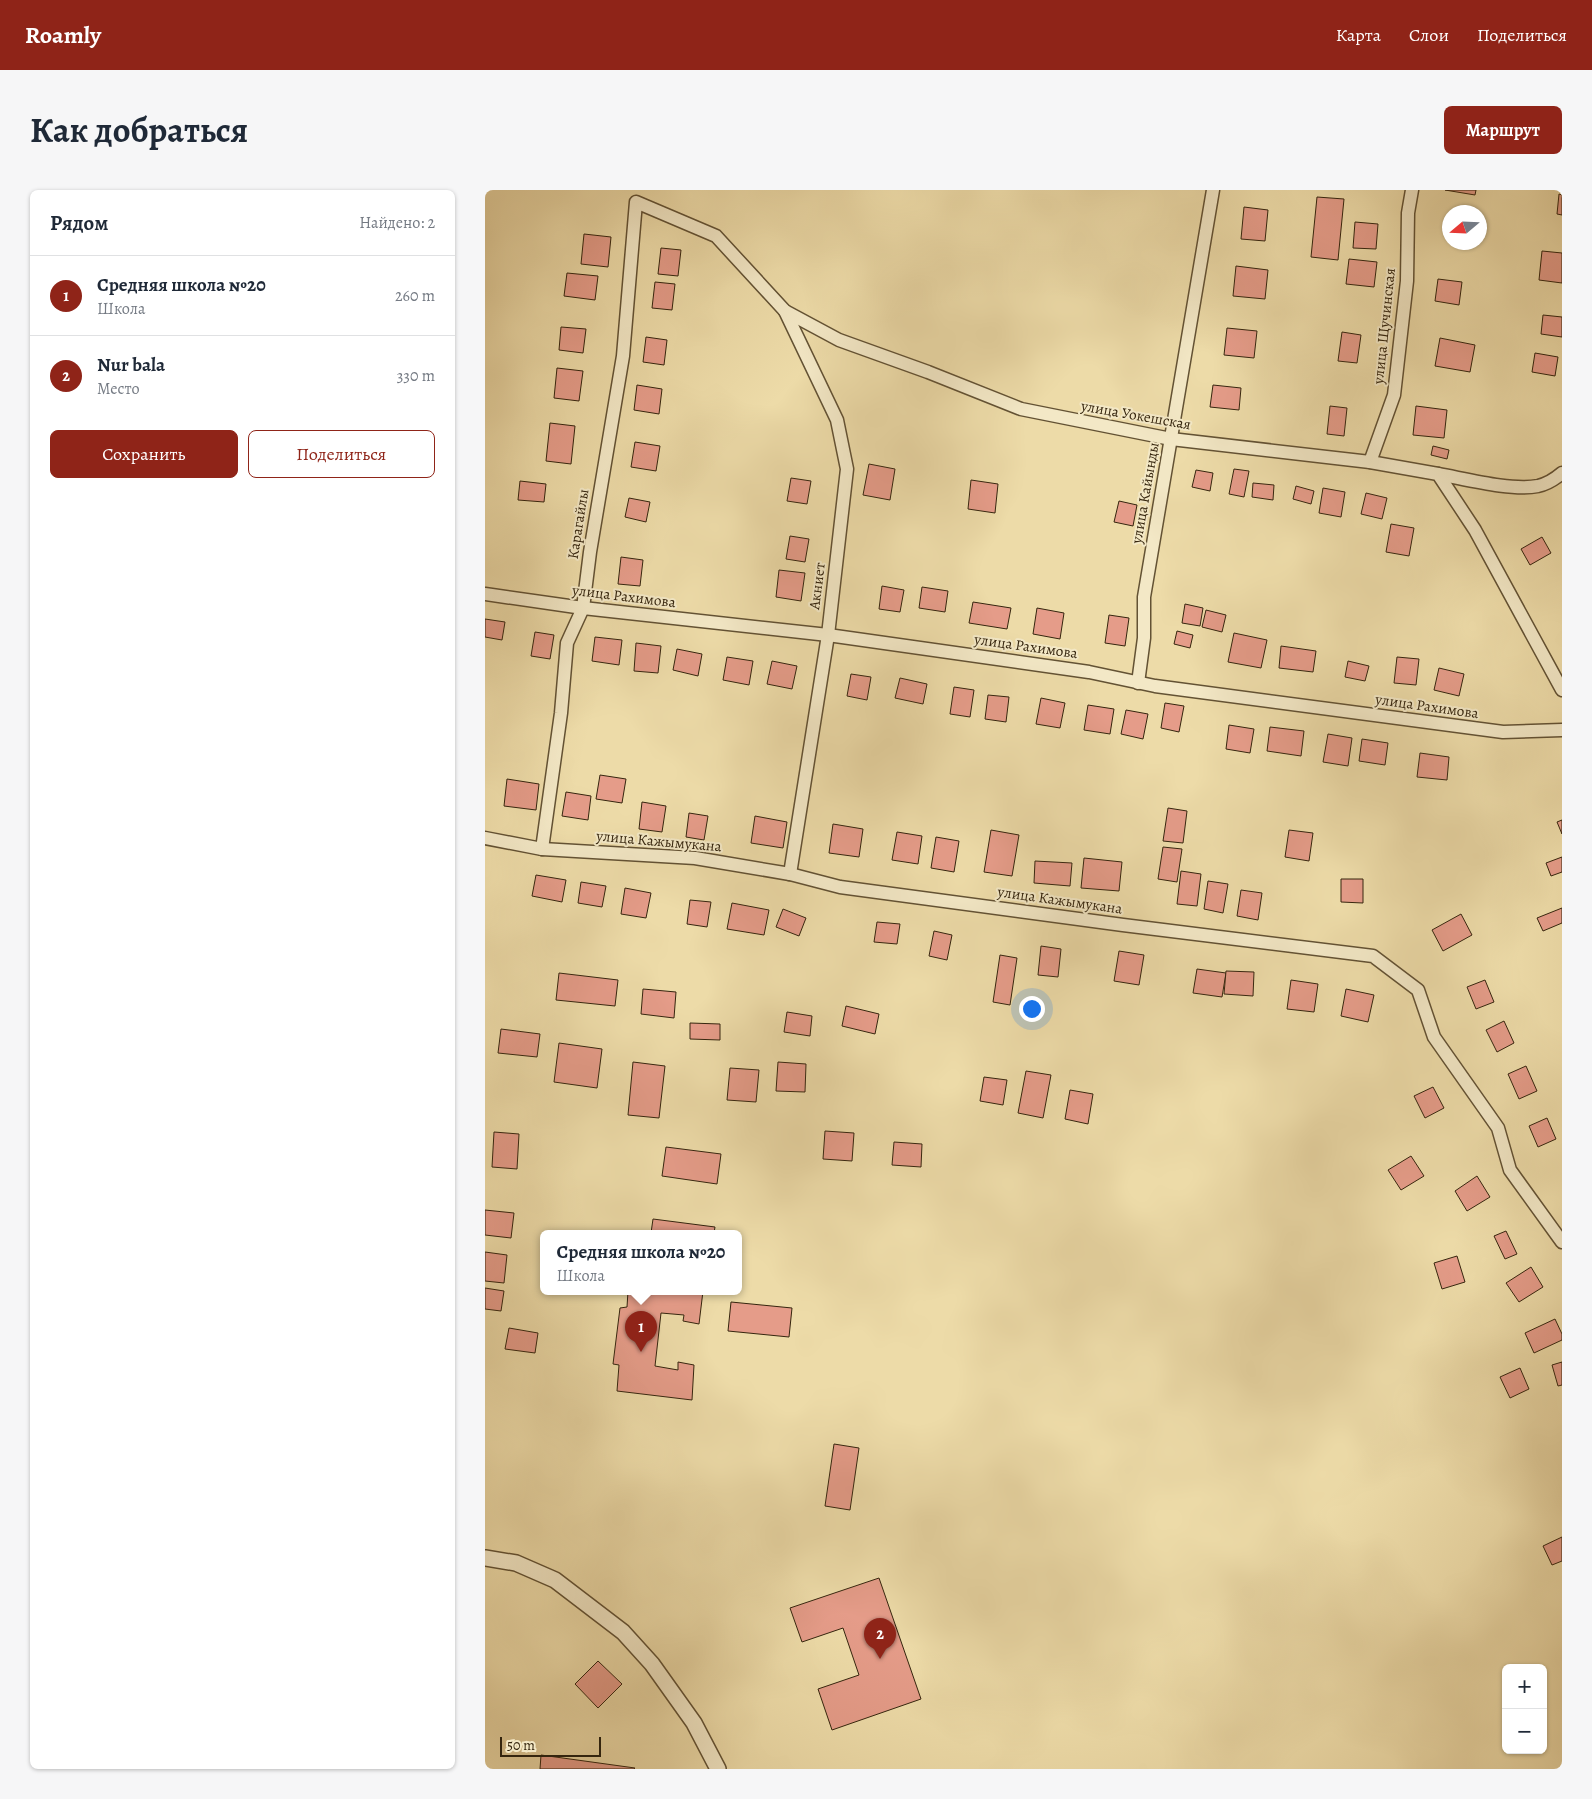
<!DOCTYPE html>
<html lang="ru">
<meta charset="utf-8">
<style>
:root{--surface:#fff;--page:#f6f6f7;--text:#1f2937;--muted:#747a83;--line:#e0e1e3;--accent:#8f2418}
body{margin:0;font-family:Alegreya,serif;background:var(--page);color:var(--text)}
.controls{position:absolute;right:15px;bottom:15px;display:grid;overflow:hidden;border-radius:8px;box-shadow:0 1px 4px #0004}
.controls button{width:45px;height:45px;display:grid;place-items:center;padding:0;border:0;border-bottom:1px solid var(--line);background:var(--surface);color:var(--text);font:25px sans-serif}
.compass{position:absolute;left:957px;top:15px;width:45px;height:45px;border-radius:50%;background:var(--surface);box-shadow:0 1px 4px #0004;rotate:251deg}
.scale{position:absolute;left:15px;bottom:12px;width:101px;box-sizing:border-box;padding-left:5px;border:2px solid #35250e;border-top:0;font-size:14px;line-height:18px;white-space:nowrap;color:#35250e;-webkit-text-stroke:4px #f3e8c6;paint-order:stroke}
.you{position:absolute;left:546px;top:818px;width:18px;height:18px;margin:-12px;border:4px solid #fff;border-radius:50%;background:#1a73e8;box-shadow:0 0 0 8px #1a73e833}
.badge{display:grid;place-items:center;width:32px;height:32px;border-radius:50%;background:var(--accent);color:#fff;font-size:16px;font-weight:700}
.pin{position:absolute;translate:-50% -41px;filter:drop-shadow(0 1px 2px #0008)}
.pin::after{content:'';position:absolute;top:26px;width:18px;height:15px;background:inherit;clip-path:polygon(0 0,100% 0,50% 100%)}
.popup{position:absolute;left:55px;top:1040px;width:202px;height:65px;box-sizing:border-box;display:grid;place-content:center;border-radius:8px;background:var(--surface);filter:drop-shadow(0 1px 4px #0005);font-size:16px;white-space:nowrap;color:var(--muted)}
.popup b{font-size:19px;color:var(--text)}
.popup::after{content:'';position:absolute;left:50%;top:100%;margin-left:-10px;border:10px solid transparent;border-top-color:var(--surface)}
.list{margin:0;padding:0;list-style:none}
h2{display:flex;justify-content:space-between;align-items:center;height:65px;margin:0;padding:0 20px;font-size:21px}
h2 small{font-size:16px;font-weight:400;color:var(--muted)}
.list li{display:grid;grid-template-columns:32px 1fr auto;gap:15px;align-items:center;box-sizing:border-box;height:80px;padding:0 20px;border-top:1px solid var(--line)}
.list b{display:block;font-size:19px;white-space:nowrap}
.list p{margin:0;font-size:16px;white-space:nowrap;color:var(--muted)}
.list em{font-size:16px;font-style:normal;color:var(--muted)}
.actions{display:flex;gap:10px;padding:15px 20px}
.actions a{flex:1;padding:11px 0;border:1px solid var(--accent);border-radius:8px;text-align:center;font-size:18px;color:var(--accent)}
.actions .main{background:var(--accent);color:#fff}
.map{position:relative;flex:none;width:1077px;height:1579px;overflow:hidden;border-radius:8px}
header{display:flex;align-items:center;gap:30px;box-sizing:border-box;height:70px;padding:0 25px;background:var(--accent);color:#fff}
header strong{font-size:24px}
nav{display:flex;gap:28px;margin-inline-start:auto;font-size:18px}
.intro{display:flex;align-items:center;justify-content:space-between;box-sizing:border-box;height:120px;padding:0 30px}
h1{margin:0;font-size:35px}
.button{padding:12px 22px;border-radius:8px;background:var(--accent);color:#fff;font-size:18px;font-weight:700}
main{display:flex;gap:30px;padding:0 30px}
aside{flex:1;background:var(--surface);border-radius:8px;box-shadow:0 1px 4px #0004}
.map>svg:first-child{display:block}
.building{fill:#e59c89;stroke:#35250e}
.lines{fill:none;stroke-linecap:round;stroke-linejoin:round}
.minor-casing{stroke:#635234;stroke-width:15}
.tertiary-casing{stroke:#635234;stroke-width:18}
.minor{stroke:#f3e8c6;stroke-width:12}
.tertiary{stroke:#f3e8c6;stroke-width:15}
.labels{text-anchor:middle;stroke-width:4;stroke-linejoin:round;paint-order:stroke}
.street-label{font-size:15px;fill:#35250e;stroke:#f3e8c6}
</style>
<header>
<strong>Roamly</strong>
<nav><a>Карта</a><a>Слои</a><a>Поделиться</a></nav>
</header>
<div class="intro"><h1>Как добраться</h1><a class="button">Маршрут</a></div>
<main>
<aside>
<h2>Рядом<small>Найдено: 2</small></h2>
<ul class="list">
<li><span class="badge">1</span><div><b>Средняя школа №20</b><p>Школа</p></div><em>260 m</em></li>
<li><span class="badge">2</span><div><b>Nur bala</b><p>Место</p></div><em>330 m</em></li>
</ul>
<div class="actions"><a class="main">Сохранить</a><a>Поделиться</a></div>
</aside>
<div class="map">
<svg width="1077" height="1579" viewBox="0 0 1077 1579">
<rect width="100%" height="100%" fill="#eddba8"/>
<filter id="stains"><feTurbulence type="fractalNoise" baseFrequency=".004" numOctaves="4"/><feColorMatrix values="0 0 0 0 .2 0 0 0 0 .09 0 0 0 0 .02 0 0 0 .5 -.17"/></filter>
<radialGradient id="worn" r=".72"><stop offset=".6" stop-color="#630" stop-opacity="0"/><stop offset="1" stop-color="#630" stop-opacity=".3"/></radialGradient>
<g class="building">
<path d="M960,0H991L990,5Z"/>
<path d="M1074,4L1077,5V25L1072,24Z"/>
<path d="M832,7L859,9L853,70L826,67Z"/>
<path d="M759,17L783,20L780,51L756,49Z"/>
<path d="M870,32L893,34L891,59L868,58Z"/>
<path d="M99,44L126,47L123,77L96,74Z"/>
<path d="M176,58L196,60L193,86L173,84Z"/>
<path d="M1057,61L1077,63V93L1054,90Z"/>
<path d="M864,69L892,72L889,97L861,94Z"/>
<path d="M751,76L783,80L780,109L748,106Z"/>
<path d="M82,83L113,86L110,110L79,106Z"/>
<path d="M953,89L977,92L974,115L950,111Z"/>
<path d="M170,92L190,94L187,120L167,118Z"/>
<path d="M1058,125L1077,127V147L1056,144Z"/>
<path d="M76,137L101,139L98,163L74,160Z"/>
<path d="M742,138L772,141L769,168L739,165Z"/>
<path d="M857,142L876,145L872,173L853,171Z"/>
<path d="M161,147L182,150L179,175L158,172Z"/>
<path d="M955,148L990,155L985,182L950,176Z"/>
<path d="M1050,163L1073,167L1070,186L1047,182Z"/>
<path d="M72,178L98,181L94,211L69,208Z"/>
<path d="M152,195L177,199L174,224L149,220Z"/>
<path d="M728,195L756,198L754,220L725,217Z"/>
<path d="M845,216L862,218L859,246L842,244Z"/>
<path d="M931,216L962,220L959,248L928,245Z"/>
<path d="M65,233L90,236L86,274L61,271Z"/>
<path d="M150,252L175,256L171,281L146,277Z"/>
<path d="M948,256L964,260L962,269L946,265Z"/>
<path d="M384,274L410,279L405,310L378,305Z"/>
<path d="M749,279L764,281L759,307L744,304Z"/>
<path d="M711,280L728,283L725,301L707,297Z"/>
<path d="M306,288L326,291L322,314L302,311Z"/>
<path d="M486,290L513,294L510,323L483,319Z"/>
<path d="M35,291L61,294L59,312L33,310Z"/>
<path d="M768,293L789,295L788,310L767,307Z"/>
<path d="M811,296L829,301L826,314L808,309Z"/>
<path d="M838,298L860,302L856,327L834,323Z"/>
<path d="M881,303L902,308L897,329L876,324Z"/>
<path d="M144,308L165,312L161,332L140,327Z"/>
<path d="M634,311L652,315L648,336L629,332Z"/>
<path d="M906,334L929,338L924,366L901,362Z"/>
<path d="M305,346L324,349L320,372L301,369Z"/>
<path d="M1057,347L1066,363L1045,375L1036,359Z"/>
<path d="M136,367L158,370L155,396L133,394Z"/>
<path d="M294,380L320,383L316,411L291,407Z"/>
<path d="M397,396L419,400L415,422L394,419Z"/>
<path d="M437,397L463,401L460,422L434,418Z"/>
<path d="M488,412L526,418L522,439L484,433Z"/>
<path d="M700,414L718,418L715,436L697,433Z"/>
<path d="M552,418L579,423L575,449L548,444Z"/>
<path d="M721,420L741,425L737,442L717,437Z"/>
<path d="M624,425L644,428L640,456L620,453Z"/>
<path d="M0,429L20,432L17,450L0,447Z"/>
<path d="M692,441L708,445L705,458L689,454Z"/>
<path d="M50,442L69,445L65,469L46,466Z"/>
<path d="M749,443L782,450L776,478L743,472Z"/>
<path d="M110,447L137,450L134,475L107,471Z"/>
<path d="M151,453L176,456L173,483L149,481Z"/>
<path d="M796,456L831,461L828,482L794,478Z"/>
<path d="M192,459L217,464L213,486L188,480Z"/>
<path d="M242,467L268,471L264,495L238,490Z"/>
<path d="M912,467L934,469L931,495L909,493Z"/>
<path d="M287,471L312,476L307,499L282,494Z"/>
<path d="M863,471L884,476L880,491L860,487Z"/>
<path d="M954,478L979,484L974,506L949,500Z"/>
<path d="M366,484L386,487L382,510L362,506Z"/>
<path d="M415,488L442,494L438,514L410,508Z"/>
<path d="M469,497L489,500L485,527L465,524Z"/>
<path d="M503,505L524,507L521,532L500,529Z"/>
<path d="M556,508L580,513L575,538L551,534Z"/>
<path d="M680,513L699,516L694,542L676,538Z"/>
<path d="M603,515L629,519L625,544L599,540Z"/>
<path d="M641,520L663,524L658,549L636,544Z"/>
<path d="M744,535L769,539L765,563L741,559Z"/>
<path d="M785,537L819,541L816,566L782,561Z"/>
<path d="M843,544L867,548L863,576L838,572Z"/>
<path d="M877,549L903,553L900,575L874,571Z"/>
<path d="M935,563L964,567L962,590L932,587Z"/>
<path d="M115,585L141,589L137,613L111,609Z"/>
<path d="M22,589L54,594L51,620L19,616Z"/>
<path d="M81,602L106,606L103,630L77,626Z"/>
<path d="M157,612L181,616L177,642L154,639Z"/>
<path d="M683,618L702,621L698,653L678,651Z"/>
<path d="M204,623L223,626L219,650L201,647Z"/>
<path d="M270,626L302,632L298,658L266,653Z"/>
<path d="M1077,630V644L1072,632Z"/>
<path d="M348,634L378,639L374,667L344,663Z"/>
<path d="M506,640L534,645L527,686L499,682Z"/>
<path d="M804,640L828,643L824,671L800,667Z"/>
<path d="M412,642L437,646L433,674L407,670Z"/>
<path d="M451,647L474,651L469,682L446,678Z"/>
<path d="M678,657L697,659L692,692L673,689Z"/>
<path d="M1077,667V682L1066,686L1061,673Z"/>
<path d="M599,668L637,672L634,701L596,698Z"/>
<path d="M550,671L587,673L585,696L549,693Z"/>
<path d="M696,681L716,684L712,716L692,714Z"/>
<path d="M51,685L81,690L77,712L47,706Z"/>
<path d="M856,689H878V713L856,712Z"/>
<path d="M723,691L743,694L738,723L719,719Z"/>
<path d="M96,692L121,696L117,717L93,713Z"/>
<path d="M140,698L166,703L161,728L136,724Z"/>
<path d="M756,700L777,703L773,730L752,726Z"/>
<path d="M205,710L226,712L222,737L202,734Z"/>
<path d="M247,713L284,720L279,745L242,739Z"/>
<path d="M1077,718V733L1058,741L1052,728Z"/>
<path d="M298,719L321,728L314,746L291,737Z"/>
<path d="M976,724L987,745L958,761L947,740Z"/>
<path d="M392,732L415,734L412,754L389,752Z"/>
<path d="M449,741L467,745L462,770L444,766Z"/>
<path d="M556,756L576,759L573,787L553,785Z"/>
<path d="M634,761L659,765L654,795L629,791Z"/>
<path d="M515,765L532,768L525,815L508,812Z"/>
<path d="M712,779L741,783L737,807L708,803Z"/>
<path d="M741,781L769,782L768,806L739,804Z"/>
<path d="M74,783L133,790L130,816L71,810Z"/>
<path d="M806,790L833,794L829,822L802,819Z"/>
<path d="M1000,790L1009,812L991,819L982,797Z"/>
<path d="M158,799L191,802L189,828L156,824Z"/>
<path d="M861,799L889,805L883,832L856,826Z"/>
<path d="M361,816L394,824L390,844L357,836Z"/>
<path d="M302,822L327,826L325,846L299,842Z"/>
<path d="M1019,831L1029,853L1012,862L1001,840Z"/>
<path d="M205,833L235,834V850L205,849Z"/>
<path d="M16,839L55,844L52,867L13,863Z"/>
<path d="M74,853L117,859L112,898L69,892Z"/>
<path d="M148,872L180,876L174,928L143,925Z"/>
<path d="M293,872L321,874L320,902L291,901Z"/>
<path d="M1041,876L1052,901L1034,909L1023,884Z"/>
<path d="M245,878L274,880L271,912L242,910Z"/>
<path d="M541,881L566,885L558,928L533,923Z"/>
<path d="M499,887L522,890L518,915L495,911Z"/>
<path d="M948,897L959,918L940,928L929,906Z"/>
<path d="M585,900L608,904L603,934L580,929Z"/>
<path d="M1062,928L1071,949L1053,957L1044,936Z"/>
<path d="M340,941L369,943L367,971L338,969Z"/>
<path d="M9,942L34,944L32,979L7,977Z"/>
<path d="M409,952L437,954L436,977L407,975Z"/>
<path d="M181,957L236,964L232,994L177,986Z"/>
<path d="M926,966L939,986L916,1000L903,980Z"/>
<path d="M992,986L1005,1007L982,1021L970,1001Z"/>
<path d="M0,1020L29,1023L26,1048L0,1045Z"/>
<path d="M168,1029L230,1037L229,1043H166Z"/>
<path d="M1021,1041L1032,1064L1020,1069L1009,1046Z"/>
<path d="M0,1062L22,1065L19,1093L0,1091Z"/>
<path d="M972,1066L980,1092L957,1099L949,1073Z"/>
<path d="M1046,1077L1058,1097L1034,1112L1021,1093Z"/>
<path d="M0,1098L19,1101L16,1121L0,1119Z"/>
<path d="M143,1101H218L214,1134L198,1131L199,1125L176,1123L170,1176L193,1180V1172L209,1175L207,1210L132,1201L134,1175L128,1174L135,1118L142,1117Z"/>
<path d="M246,1112L307,1118L304,1147L243,1141Z"/>
<path d="M1070,1129L1077,1144V1150L1049,1163L1040,1143Z"/>
<path d="M24,1138L53,1143L50,1163L20,1159Z"/>
<path d="M1077,1172V1195L1073,1196L1067,1175Z"/>
<path d="M1035,1178L1044,1199L1025,1208L1015,1187Z"/>
<path d="M349,1254L374,1258L365,1320L340,1316Z"/>
<path d="M1077,1347V1371L1067,1375L1058,1356Z"/>
<path d="M394,1388L436,1509L347,1540L333,1499L374,1485L358,1438L317,1452L305,1418Z"/>
<path d="M113,1471L137,1494L113,1518L90,1494Z"/>
<path d="M56,1565L150,1578L149,1579H55Z"/>
</g>
<g class="lines">
<defs>
<g id="minor">
<path d="M300,121L352,230L362,279L343,445L305,684"/>
<path d="M885,272L909,205L922,91L923,23L927,0"/>
<path d="M953,284C981,289 1026,301 1053,296C1062,294 1070,289 1077,283"/>
<path d="M0,404L98,418L343,445L604,482L670,496L1018,542L1077,540"/>
<path d="M653,493L659,448V407L728,0"/>
<path d="M0,648L57,659L210,668L305,684L355,697L638,735L888,766L933,800L949,847L1013,938L1025,980L1077,1052"/>
<path d="M57,659L76,523L82,453L98,418L105,362L138,166L151,12L231,46L300,121L354,150L443,182L536,219L686,249L885,272L953,284L990,340L1077,500"/>
</g>
<path id="tertiary" d="M0,1368L31,1373L70,1390L138,1442L167,1474L209,1533L233,1579"/>
</defs>
<use href="#minor" class="minor-casing"/>
<use href="#tertiary" class="tertiary-casing"/>
<use href="#minor" class="minor"/>
<use href="#tertiary" class="tertiary"/>
</g>
<g class="labels">
<g class="street-label">
<text transform="translate(899 136) rotate(-84)" y="5">улица Щучинская</text>
<text transform="translate(651 225) rotate(10)" y="5">улица Уокешская</text>
<text transform="translate(660 303) rotate(-80)" y="5">улица Кайынды</text>
<text transform="translate(93 334) rotate(-81)" y="5">Карагайлы</text>
<text transform="translate(332 396) rotate(-83)" y="5">Акниет</text>
<text transform="translate(139 406) rotate(7)" y="5">улица Рахимова</text>
<text transform="translate(541 456) rotate(8)" y="5">улица Рахимова</text>
<text transform="translate(942 516) rotate(8)" y="5">улица Рахимова</text>
<text transform="translate(174 651) rotate(5)" y="5">улица Кажымукана</text>
<text transform="translate(575 710) rotate(8)" y="5">улица Кажымукана</text>
</g>
</g>
<rect width="100%" height="100%" filter="url(#stains)"/>
<rect width="100%" height="100%" fill="url(#worn)"/>
</svg>
<div class="controls">
<button>+</button>
<button>−</button>
</div>
<svg class="compass" viewBox="-18 -18 36 36"><path d="M0-13l5 13h-10z" fill="#e53935"/><path d="M0 13l5-13h-10z" fill="#747a83"/></svg>
<div class="scale">50 m</div>
<div class="you"></div>
<div class="pin badge" style="left:156px;top:1162px">1</div>
<div class="popup"><b>Средняя школа №20</b>Школа</div>
<div class="pin badge" style="left:395px;top:1469px">2</div>
</div>
</main>
